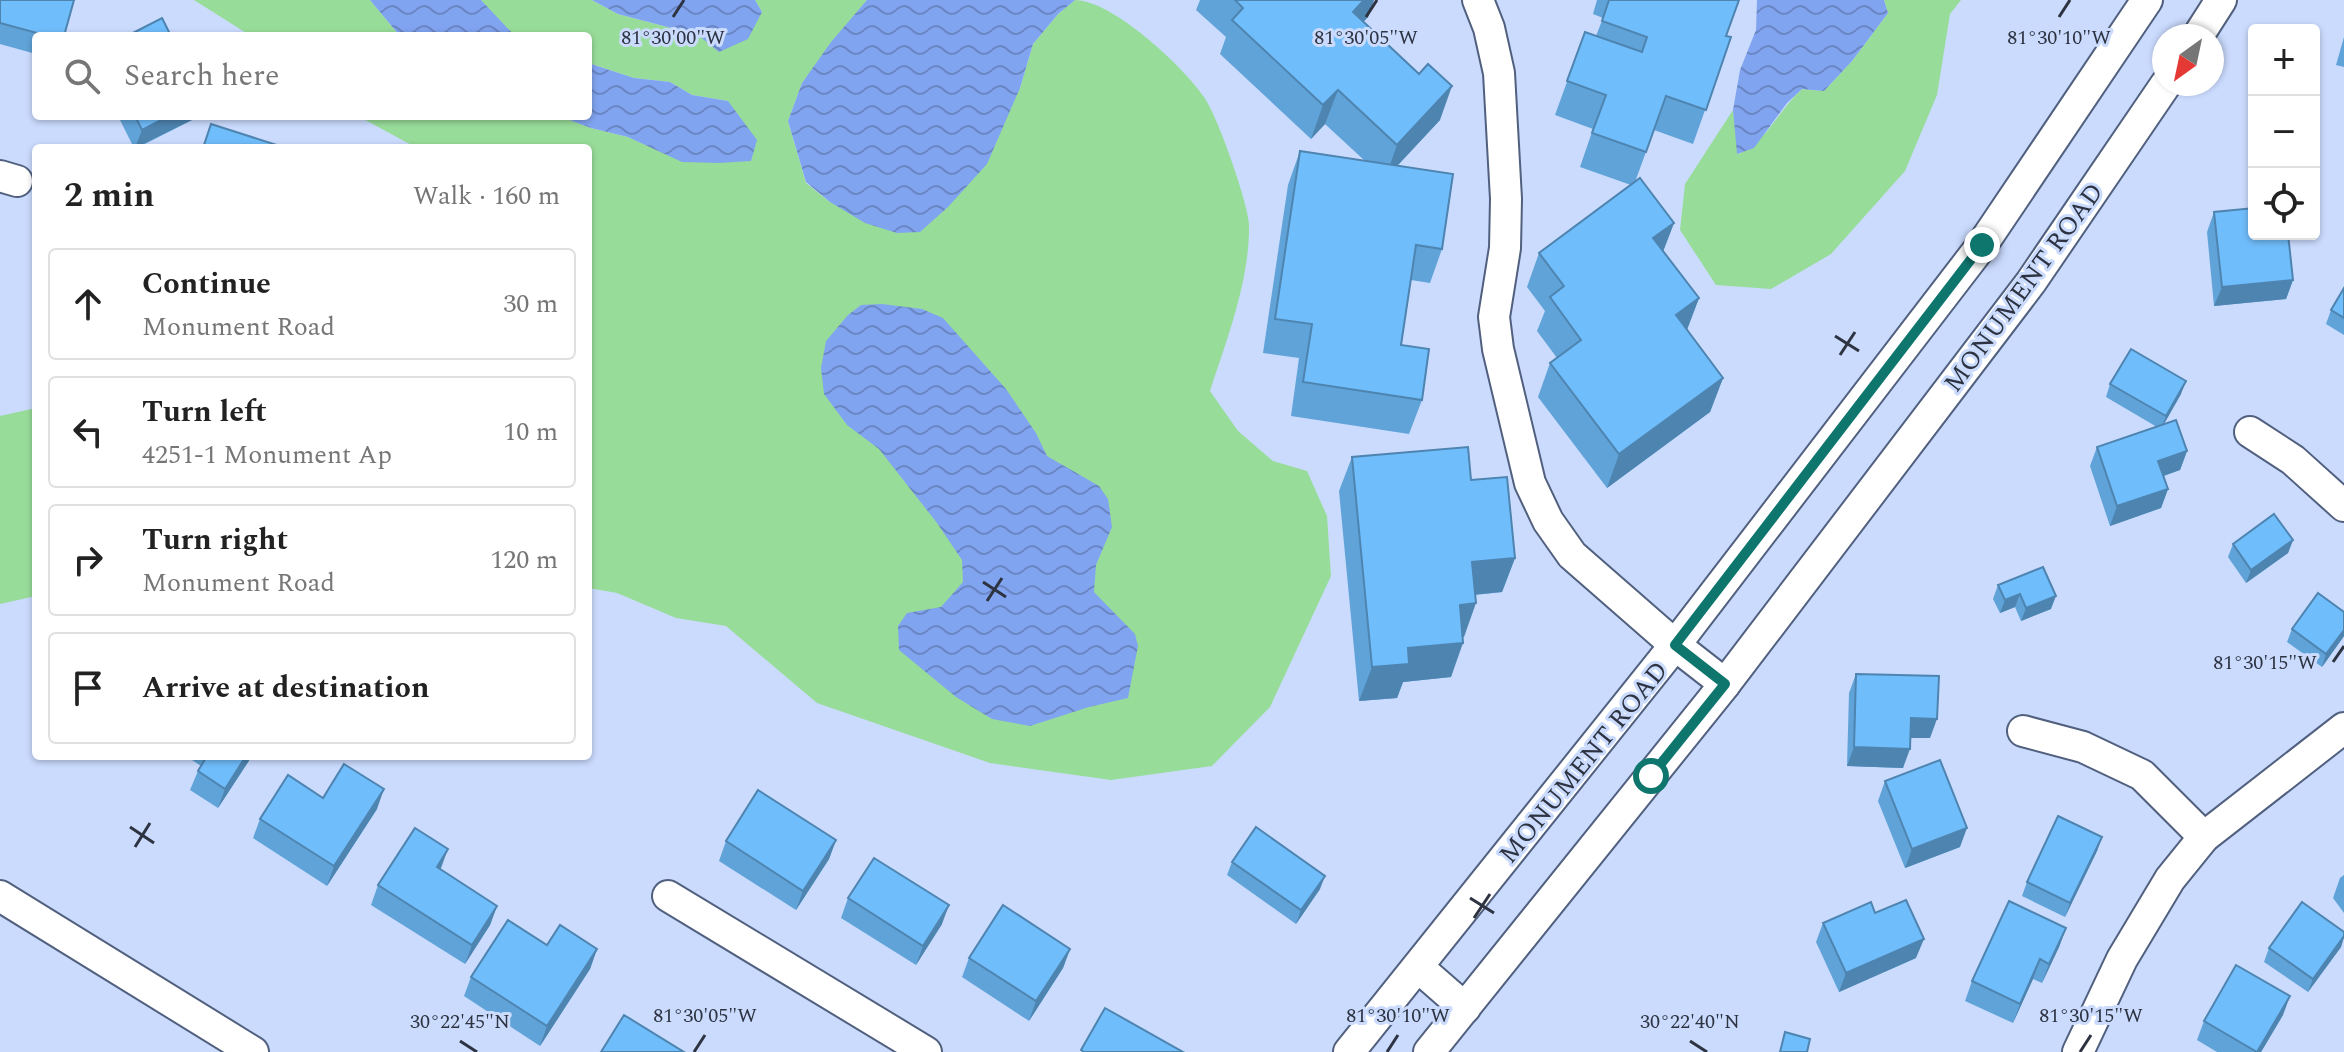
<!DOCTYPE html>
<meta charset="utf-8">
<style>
:root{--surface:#fff;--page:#f2f2f2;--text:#222;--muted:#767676;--line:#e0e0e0}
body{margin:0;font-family:Spectral,serif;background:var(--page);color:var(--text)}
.controls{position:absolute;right:24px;top:24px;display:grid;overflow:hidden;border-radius:8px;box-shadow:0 2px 6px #0004}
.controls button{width:72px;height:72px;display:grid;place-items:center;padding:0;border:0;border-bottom:2px solid var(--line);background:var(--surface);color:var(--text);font:40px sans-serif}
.compass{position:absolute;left:2152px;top:24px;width:72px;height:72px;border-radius:50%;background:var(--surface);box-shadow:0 2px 6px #0004;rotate:213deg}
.stop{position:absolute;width:24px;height:24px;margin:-18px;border:6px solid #0f766e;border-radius:50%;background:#fff}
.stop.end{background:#0f766e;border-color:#fff;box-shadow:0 2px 8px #0008}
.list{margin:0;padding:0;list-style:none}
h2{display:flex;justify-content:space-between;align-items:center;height:104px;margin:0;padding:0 32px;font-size:34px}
h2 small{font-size:26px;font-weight:400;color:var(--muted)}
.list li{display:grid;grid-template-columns:52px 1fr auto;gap:24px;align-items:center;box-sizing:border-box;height:112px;margin:0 16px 16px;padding:0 16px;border:2px solid var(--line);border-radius:8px}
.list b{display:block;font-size:30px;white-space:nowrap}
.list p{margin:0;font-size:26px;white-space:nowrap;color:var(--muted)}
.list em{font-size:26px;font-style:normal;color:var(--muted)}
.icon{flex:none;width:44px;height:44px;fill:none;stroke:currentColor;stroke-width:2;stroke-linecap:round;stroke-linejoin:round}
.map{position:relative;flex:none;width:2344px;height:1052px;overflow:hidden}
.search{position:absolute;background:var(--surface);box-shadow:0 2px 6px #0004;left:32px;top:32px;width:560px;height:88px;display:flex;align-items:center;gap:20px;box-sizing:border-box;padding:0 28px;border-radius:8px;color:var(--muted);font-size:30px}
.panel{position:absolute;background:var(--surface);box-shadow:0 2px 6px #0004;left:32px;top:144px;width:560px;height:616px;border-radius:8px}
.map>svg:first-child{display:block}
.green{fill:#98dc99}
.water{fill:url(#water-waves)}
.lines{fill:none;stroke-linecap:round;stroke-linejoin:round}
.minor-casing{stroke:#51607e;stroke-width:34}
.minor{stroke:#fff;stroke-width:30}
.wall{fill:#60a3d8}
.shaded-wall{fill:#4e84b0}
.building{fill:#70bdfb;stroke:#4e84b0;stroke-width:2}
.route{stroke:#0f766e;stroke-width:10}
.ticks{fill:none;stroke:#2d3341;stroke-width:3}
.labels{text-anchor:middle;stroke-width:6;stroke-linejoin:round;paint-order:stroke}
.street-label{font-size:26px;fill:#2d3341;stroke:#cadbfe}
.ticks-label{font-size:20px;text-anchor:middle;fill:#2d3341;stroke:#cadbfe;stroke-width:6;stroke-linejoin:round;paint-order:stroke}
</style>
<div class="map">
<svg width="2344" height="1052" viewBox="0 0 2344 1052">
<defs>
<pattern id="water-waves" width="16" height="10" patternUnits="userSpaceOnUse" patternTransform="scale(2)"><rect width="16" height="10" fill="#81a4f0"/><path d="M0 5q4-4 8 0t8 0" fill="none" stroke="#6a86c4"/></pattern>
</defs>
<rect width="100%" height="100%" fill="#cadbfe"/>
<g class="green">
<path d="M194,0H370L400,36H251Z"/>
<path d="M481,0H592L618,14L698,35L762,12L755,0H867L802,83L788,121L806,183L830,202L1020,88L1033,44L1058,14L1075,0C1112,0 1183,66 1204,97C1217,115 1248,202 1249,224C1250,280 1227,339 1210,391L1238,431L1273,461L1307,471L1327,516L1331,576L1270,707L1212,766L1111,780L990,763L817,703L726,626L676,618L617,593L588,588V148H417L358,116H559L591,128L628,137L682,161L728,101L692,95L670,82L634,78L588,63V36L512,35Z"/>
<path d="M1884,0H1961L1950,14L1937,95L1905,171L1831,254L1771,289L1716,285L1680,230L1685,184L1733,110L1738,154C1766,143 1779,109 1802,89L1824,91L1852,61L1888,13Z"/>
<path d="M36,408V596L0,604V416Z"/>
</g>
<g class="water">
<path d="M370,0H481L515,36H400Z"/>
<path d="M592,0H755L762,12L748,39L719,52L698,35L618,14Z"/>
<path d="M867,0H1075L1058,14L1033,44L1020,88L987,164L948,207L920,232L897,233L865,223L830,202L806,182L788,121L802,83L831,42Z"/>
<path d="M1757,0H1884L1888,13L1852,61L1824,91L1802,89L1787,103L1754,148L1737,154L1733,110L1740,70L1756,30Z"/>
<path d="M588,63L634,78L670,82L692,95L728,101L757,140L751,161L719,163L682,162L628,137L591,128L559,116H588Z"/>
<path d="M882,304L922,309L943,318L1006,389L1036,433L1047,456L1099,486L1108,499L1112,527L1096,565L1094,592L1135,634L1138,646L1128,698L1089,707L1030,726L992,719L956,697L899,650L898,626L907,613L941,607L963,582L962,560L937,523L879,449L847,425L824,394L821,368L826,341L848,315L861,305Z"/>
</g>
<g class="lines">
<defs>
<g id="minor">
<path d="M1478,0L1489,28L1499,73L1506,199L1505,248L1494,317L1498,349L1530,483L1548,521L1572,555L1675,645L1725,684"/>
<path d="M2198,36L2221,0"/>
<path d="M0,176L17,181"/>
<path d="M2250,432L2293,460L2344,506"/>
<path d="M2023,731L2083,747L2142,775L2204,837"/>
<path d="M0,896L253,1052"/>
<path d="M668,896L926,1052"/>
<path d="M1418,967L1465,1008"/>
<path d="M1349,1052L1675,645L1982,245L2147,0"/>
<path d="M1429,1052L1725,684L2031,282L2166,84"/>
<path d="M2078,1052L2122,959L2170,879L2204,837L2344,728"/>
</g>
</defs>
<use href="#minor" class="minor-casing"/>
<use href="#minor" class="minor"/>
</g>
<g class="wall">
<path d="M0,0L64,36H36V54L0,44Z"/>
<path d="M1200,0H1374L1368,17L1363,22L1440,120L1397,166L1442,249L1430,283L1411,280L1401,345L1422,400L1409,434L1291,416L1299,358L1263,353L1288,185L1300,151L1365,161L1325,124L1311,139L1220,54L1226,37L1196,10Z"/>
<path d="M1597,0H1739L1726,36L1731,37L1693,144L1654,130L1635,182L1674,223L1663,251L1699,298L1687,330L1723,378L1710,412L1607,488L1538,397L1550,363L1557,358L1537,331L1545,311L1527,287L1539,253L1631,185L1580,167L1593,129L1555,115L1585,32L1596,36L1603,18L1593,14Z"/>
<path d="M2344,37V67L2336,65Z"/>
<path d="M118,116H197L196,118L137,148H134Z"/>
<path d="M2214,212L2293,280L2286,299L2214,306L2207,232Z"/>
<path d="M2344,288V335L2326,324L2331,310Z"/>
<path d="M2110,384L2181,394L2164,424L2187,451L2180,470L2164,476L2168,489L2161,508L2110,526L2090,466L2097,447L2157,427L2106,397Z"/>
<path d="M1352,457L1515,558L1502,592L1475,595L1451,677L1403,682L1397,698L1359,701L1339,491Z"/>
<path d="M2293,540L2288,553L2246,583L2228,557L2233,544Z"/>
<path d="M2043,567L2051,609L2021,621L2015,607L2000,613L1993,599L1998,585Z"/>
<path d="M2344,612V636L2322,667L2287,642L2292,629Z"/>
<path d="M1856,674L1930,738H1910L1903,768L1847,766L1849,693Z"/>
<path d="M186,756H252L218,808L190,790L198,771L201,766Z"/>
<path d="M1885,781L1960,847L1905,868L1878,801Z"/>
<path d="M323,798L377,809L327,886L253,838L260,819Z"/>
<path d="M2102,837L2097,851L2065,917L2022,896L2027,882Z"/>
<path d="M836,840L829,859L796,910L719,861L726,841Z"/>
<path d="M1232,862L1320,889L1296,924L1227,875Z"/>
<path d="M440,869L497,906L490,925L465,964L371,905L378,885Z"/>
<path d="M2344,875V913L2333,898L2340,878Z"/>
<path d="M848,898L942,924L916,965L841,918Z"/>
<path d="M1875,913L1916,958L1839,992L1816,942L1823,923Z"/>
<path d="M2066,928L2059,947L2042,983L2033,979L2013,1023L1965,1001L1972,981Z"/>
<path d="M2344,932V938L2341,947L2308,992L2264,962L2269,948Z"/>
<path d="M597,949L590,969L540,1046L464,996L471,977Z"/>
<path d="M1070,949L1063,968L1029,1021L962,977L969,958Z"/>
<path d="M2283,1015L2261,1052H2217L2197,1040L2204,1021Z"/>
</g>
<g class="shaded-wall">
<path d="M1364,0H1374L1368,17L1340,46L1353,12Z"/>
<path d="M1452,86L1440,120L1385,179L1397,145Z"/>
<path d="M1338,90L1325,124L1311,139L1323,105Z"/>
<path d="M169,116H197L196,118L135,148L142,130Z"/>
<path d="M1674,223L1661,257L1653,238Z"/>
<path d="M2293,280L2286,299L2214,306L2222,287Z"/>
<path d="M1699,298L1686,332L1676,315Z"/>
<path d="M1723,378L1710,412L1607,488L1619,454Z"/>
<path d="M2186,381L2181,394L2161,429L2166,416Z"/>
<path d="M2187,451L2180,470L2151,480L2158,461Z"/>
<path d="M2168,489L2161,508L2110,526L2117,506Z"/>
<path d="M2293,540L2288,553L2246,583L2251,570Z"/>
<path d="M1515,558L1502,592L1460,596L1472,562Z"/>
<path d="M2020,594L2015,607L2000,613L2005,600Z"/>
<path d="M2056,596L2051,609L2021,621L2026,608Z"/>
<path d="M1476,603L1464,637L1447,639L1460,605Z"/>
<path d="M2344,630V636L2322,667L2326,654Z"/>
<path d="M1463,643L1451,677L1403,682L1397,698L1359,701L1372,667L1408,648Z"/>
<path d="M1911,718L1937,719L1930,738H1904Z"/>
<path d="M1854,747L1910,749L1903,768L1847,766Z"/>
<path d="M246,756H252L218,808L225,789Z"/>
<path d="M384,789L377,809L327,886L334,866Z"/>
<path d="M1967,828L1960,847L1905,868L1912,849Z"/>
<path d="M2102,837L2097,851L2065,917L2070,903Z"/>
<path d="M836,840L829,859L796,910L803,891Z"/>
<path d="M448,849L441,868L430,886L437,867Z"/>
<path d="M1325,876L1320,889L1296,924L1301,910Z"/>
<path d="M949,905L942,924L916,965L923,946Z"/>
<path d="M497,906L490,925L465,964L472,945Z"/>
<path d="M2066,928L2059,947L2042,983L2049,964Z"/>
<path d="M2344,936L2341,947L2308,992L2313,979Z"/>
<path d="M1924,939L1916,958L1839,992L1846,973Z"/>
<path d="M597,949L590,969L540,1046L547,1026Z"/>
<path d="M1070,949L1063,968L1029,1021L1036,1001Z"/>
<path d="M2040,959L2033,979L2013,1023L2020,1004Z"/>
<path d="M2290,996L2283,1015L2261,1052H2257Z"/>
</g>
<g class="building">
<path d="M0,0H74L64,36H48L0,23Z"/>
<path d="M1235,0H1364L1353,12L1419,74L1428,64L1452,86L1397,145L1338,90L1323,105L1232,20L1243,8Z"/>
<path d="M1609,0H1739L1726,36L1731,37L1706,110L1666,96L1646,152L1592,133L1606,95L1567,81L1585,32L1642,52L1647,37L1602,21Z"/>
<path d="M162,18L171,36H127Z"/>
<path d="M135,116H169L142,130Z"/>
<path d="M211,124L286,148H203Z"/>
<path d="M1300,151L1453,174L1442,249L1416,245L1401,345L1429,349L1422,400L1303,382L1312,324L1275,319Z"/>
<path d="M1640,178L1674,223L1653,238L1699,298L1676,315L1723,378L1619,454L1550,363L1581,340L1550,297L1564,286L1539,253Z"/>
<path d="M2254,208V234H2288L2293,280L2222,287L2214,212Z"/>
<path d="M2344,288V318L2331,310Z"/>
<path d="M2131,349L2186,381L2166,416L2110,384Z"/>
<path d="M2176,420L2187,451L2158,461L2168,489L2117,506L2097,447Z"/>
<path d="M1468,447L1471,480L1507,477L1515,558L1472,562L1476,603L1460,605L1463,643L1408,648L1409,664L1372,667L1352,457Z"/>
<path d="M2274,514L2293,540L2251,570L2233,544Z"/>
<path d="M2043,567L2056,596L2026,608L2020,594L2005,600L1998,585Z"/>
<path d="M2318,593L2344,612V630L2326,654L2292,629Z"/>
<path d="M1856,674L1939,676L1937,719L1911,718L1910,749L1854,747Z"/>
<path d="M207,756H246L225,789L198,771Z"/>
<path d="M1940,760L1967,828L1912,849L1885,781Z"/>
<path d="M344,764L384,789L334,866L260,819L288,775L323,798Z"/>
<path d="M758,790L836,840L803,891L726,841Z"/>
<path d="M2058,816L2102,837L2070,903L2027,882Z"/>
<path d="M1256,827L1325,876L1301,910L1232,862Z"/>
<path d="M415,828L448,849L437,867L497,906L472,945L378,885Z"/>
<path d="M874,858L949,905L923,946L848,898Z"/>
<path d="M1906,900L1924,939L1846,973L1823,923L1871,902L1875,913Z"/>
<path d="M2009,901L2066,928L2049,964L2040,959L2020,1004L1972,981Z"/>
<path d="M2302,902L2344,932V936L2313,979L2269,948Z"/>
<path d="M1003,905L1070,949L1036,1001L969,958Z"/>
<path d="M508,920L547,945L560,925L597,949L547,1026L471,977Z"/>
<path d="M2236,965L2290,996L2257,1052L2204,1021Z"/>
<path d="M1105,1008L1183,1052H1084L1081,1050Z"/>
<path d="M624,1015L684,1052H601Z"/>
<path d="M1785,1032L1810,1039L1807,1052H1780Z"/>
</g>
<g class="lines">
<path class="route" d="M1651,776L1725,684L1675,645L1982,245"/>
</g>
<path class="ticks" d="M673,17L684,0M1366,17L1377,0M2059,17L2070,0M1835,336L1859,351M1840,355L1855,332M983,582L1006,597M987,601L1002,578M2333,662L2344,646M130,827L154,843M135,847L150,823M1470,898L1494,913M1474,918L1490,894M460,1041L477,1052M1690,1041L1707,1052M694,1052L705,1035M1387,1052L1398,1035M2080,1052L2091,1035"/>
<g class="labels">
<g class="street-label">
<text transform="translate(2023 287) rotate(-54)" y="9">MONUMENT ROAD</text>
<text transform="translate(1583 762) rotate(-51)" y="9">MONUMENT ROAD</text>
</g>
</g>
<g class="ticks-label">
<text x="673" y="44">81°30'00"W</text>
<text x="1366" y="44">81°30'05"W</text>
<text x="2059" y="44">81°30'10"W</text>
<text x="2265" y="669">81°30'15"W</text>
<text x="705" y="1022">81°30'05"W</text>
<text x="1398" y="1022">81°30'10"W</text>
<text x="2091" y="1022">81°30'15"W</text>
<text x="460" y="1028">30°22'45"N</text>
<text x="1690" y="1028">30°22'40"N</text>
</g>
</svg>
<div class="controls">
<button>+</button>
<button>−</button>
<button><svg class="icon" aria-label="locate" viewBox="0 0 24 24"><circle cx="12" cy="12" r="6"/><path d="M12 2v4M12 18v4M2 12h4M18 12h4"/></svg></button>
</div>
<svg class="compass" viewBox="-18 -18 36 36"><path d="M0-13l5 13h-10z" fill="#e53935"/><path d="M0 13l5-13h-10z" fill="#767676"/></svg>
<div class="stop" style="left:1651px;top:776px"></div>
<div class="stop end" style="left:1982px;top:245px"></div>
<div class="search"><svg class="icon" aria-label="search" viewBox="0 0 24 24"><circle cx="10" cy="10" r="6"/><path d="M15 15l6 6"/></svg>Search here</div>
<section class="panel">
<h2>2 min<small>Walk · 160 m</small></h2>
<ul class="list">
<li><svg class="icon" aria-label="ahead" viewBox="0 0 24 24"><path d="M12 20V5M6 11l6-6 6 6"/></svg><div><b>Continue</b><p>Monument Road</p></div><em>30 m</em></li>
<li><svg class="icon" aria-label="left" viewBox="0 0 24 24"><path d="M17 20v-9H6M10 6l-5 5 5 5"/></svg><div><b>Turn left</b><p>4251-1 Monument Ap</p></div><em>10 m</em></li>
<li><svg class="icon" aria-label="right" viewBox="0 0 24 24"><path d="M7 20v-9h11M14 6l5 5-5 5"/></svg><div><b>Turn right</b><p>Monument Road</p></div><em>120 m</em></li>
<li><svg class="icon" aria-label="arrive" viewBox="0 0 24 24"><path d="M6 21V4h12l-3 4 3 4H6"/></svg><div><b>Arrive at destination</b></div></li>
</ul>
</section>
</div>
